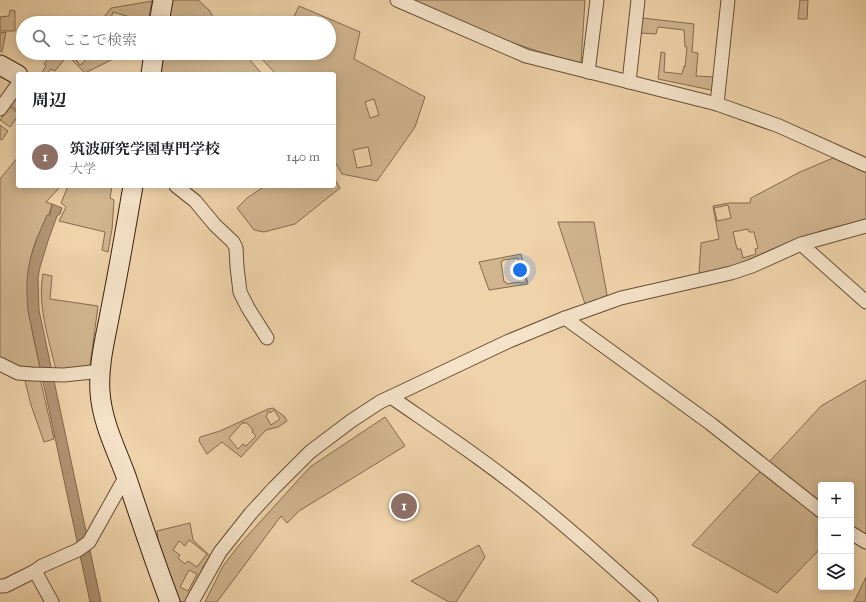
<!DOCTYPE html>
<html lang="ja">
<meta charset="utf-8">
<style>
:root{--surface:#fff;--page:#f6f6f6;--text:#202124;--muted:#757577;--line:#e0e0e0;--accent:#8f2418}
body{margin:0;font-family:"IM FELL Great Primer","Noto Serif JP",serif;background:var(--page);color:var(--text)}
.controls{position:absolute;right:12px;bottom:12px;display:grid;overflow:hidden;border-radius:4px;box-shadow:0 2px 10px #0003}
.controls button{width:36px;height:36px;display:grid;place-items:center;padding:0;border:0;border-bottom:1px solid var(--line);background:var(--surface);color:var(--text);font:20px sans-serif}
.you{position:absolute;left:520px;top:270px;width:14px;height:14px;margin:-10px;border:3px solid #fff;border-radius:50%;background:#1a73e8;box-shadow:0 0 0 6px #1a73e833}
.badge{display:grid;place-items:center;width:26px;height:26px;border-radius:50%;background:var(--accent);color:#fff;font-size:13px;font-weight:700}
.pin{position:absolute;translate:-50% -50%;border:2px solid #fff;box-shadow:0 1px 4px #0006}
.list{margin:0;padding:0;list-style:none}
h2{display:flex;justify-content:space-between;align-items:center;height:52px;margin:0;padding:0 16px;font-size:17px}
h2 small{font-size:13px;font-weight:400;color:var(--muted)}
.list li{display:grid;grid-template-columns:26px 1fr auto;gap:12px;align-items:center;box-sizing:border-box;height:64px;padding:0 16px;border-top:1px solid var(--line)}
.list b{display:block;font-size:15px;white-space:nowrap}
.list p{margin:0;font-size:13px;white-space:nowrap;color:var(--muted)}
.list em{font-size:13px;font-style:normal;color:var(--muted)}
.icon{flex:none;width:22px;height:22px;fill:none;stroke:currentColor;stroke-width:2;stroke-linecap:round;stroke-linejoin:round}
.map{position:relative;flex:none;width:866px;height:602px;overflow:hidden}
.search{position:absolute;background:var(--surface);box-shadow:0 2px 10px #0003;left:16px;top:16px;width:320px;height:44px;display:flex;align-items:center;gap:10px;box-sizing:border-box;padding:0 14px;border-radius:22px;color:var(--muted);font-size:15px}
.panel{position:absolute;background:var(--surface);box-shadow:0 2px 10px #0003;left:16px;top:72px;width:320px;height:116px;border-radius:4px}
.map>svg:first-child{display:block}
.green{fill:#d0b58f;stroke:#846b4e;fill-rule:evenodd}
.water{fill:#b19675;stroke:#81674b}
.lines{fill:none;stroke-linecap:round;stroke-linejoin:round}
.street-casing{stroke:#664e34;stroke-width:15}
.secondary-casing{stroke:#39210d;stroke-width:21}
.street{stroke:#f5e2c8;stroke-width:13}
.secondary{stroke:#f5e2c8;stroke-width:19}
</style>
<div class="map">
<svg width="866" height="602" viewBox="0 0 866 602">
<rect width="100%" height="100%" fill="#efd3aa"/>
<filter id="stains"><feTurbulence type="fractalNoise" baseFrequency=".005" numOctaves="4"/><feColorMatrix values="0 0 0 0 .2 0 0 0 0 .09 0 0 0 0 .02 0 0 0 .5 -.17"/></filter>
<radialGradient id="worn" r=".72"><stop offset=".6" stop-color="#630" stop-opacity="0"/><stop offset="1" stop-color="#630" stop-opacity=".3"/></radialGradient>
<g class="green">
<path d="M171,0H198L209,10L217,23H168Z"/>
<path d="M407,0H585L581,63C520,49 464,24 407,0Z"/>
<path d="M800,0H808L807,19H798Z"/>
<path d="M152,1L148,23H132L133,18L113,12L109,23H102L104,17L111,8Z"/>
<path d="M299,6L360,32L354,59L425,97L415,127L377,181L342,174L334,160V74H276L256,53H329V23H291ZM374,99L379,115L370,118L365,102ZM368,147L372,165L357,168L353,150Z"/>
<path d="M10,10L15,11V31H0V17L9,16Z"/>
<path d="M262,16L277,23H259Z"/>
<path d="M643,18L694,24L692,52L698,53L696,76L716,77L715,89L711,90L658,79L661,52L665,53L664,72L682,74L684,66L685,67L687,47H685L684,30L658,27L656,34L640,33Z"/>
<path d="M6,32L2,52L0,51V33Z"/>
<path d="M52,53H54L64,60L55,71L51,69L47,74H41L46,66L44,64Z"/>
<path d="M65,53H71L80,65L94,53H125L85,73Z"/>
<path d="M163,53H244L262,74H160Z"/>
<path d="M18,95V111L10,105Z"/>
<path d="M10,107L18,113V116L10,127L0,120Z"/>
<path d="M0,125L8,131L2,140L0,139Z"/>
<path d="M18,157V186H61L46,202L52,204C49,218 40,230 35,243C20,285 31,326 40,368L17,366L0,358V179Z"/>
<path d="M833,158L866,173V220L824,230L787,243L729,268L699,274L701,243L719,239L713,206L729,203H750L751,198L800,172ZM728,205L731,218L717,221L714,208ZM748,229L749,232H754L758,248L755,249L756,254L743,258L741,249H737L733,232Z"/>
<path d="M334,178L340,188L295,224L264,232L254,230L237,208L247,198L265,186H334Z"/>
<path d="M68,186H83L85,187L86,186H112L110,198L114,200L112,229L108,252L102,250L105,232L59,221L66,207L61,203Z"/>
<path d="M558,222H594L607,295L586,307Z"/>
<path d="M521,254L528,284L489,290L479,262ZM518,258L521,273H524L526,282L520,283L519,282L507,284L506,282H504L501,262L503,261V260Z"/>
<path d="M43,274L52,276L50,299L98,306L90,366L56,370C49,340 37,305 43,274Z"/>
<path d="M29,378H40L54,439L44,442L31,405L25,381Z"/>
<path d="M866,380V549L851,539V485H821V548L777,593L692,545L821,406Z"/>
<path d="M273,408L284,416L287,421L278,427L266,430L241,457L222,442L207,454L199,441L200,437L220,431L268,409ZM274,410L280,419L271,425L266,416L268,414L267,412L269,411L270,413ZM243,422L244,424L246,422L253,430L252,432L256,436L246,446L243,444L238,449L229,438Z"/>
<path d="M385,417L405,446L299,511L287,523L281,516L217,602H205L223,566L240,544L310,467Z"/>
<path d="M190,523L193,540L210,556L203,567L187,602L175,601L159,550L157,531ZM189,540L207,554L197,567L188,561L185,564L178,558L180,555L173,550L179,541L185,546ZM189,570L197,574L188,591L180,587Z"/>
<path d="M479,545L485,557L456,602H449L411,581Z"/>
<path d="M866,577V602H854Z"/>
</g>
<path class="water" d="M52,204L62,208L60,214L57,216L48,241L40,267L38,278L39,310L101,602H90L28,311C27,298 26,284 28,271C31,251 39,233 47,215H50Z"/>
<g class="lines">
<defs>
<g id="street">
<path d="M397,0L526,56L717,104L779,126L866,165"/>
<path d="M588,72L597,0"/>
<path d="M629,82L638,0"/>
<path d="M717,104L728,0"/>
<path d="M0,109L18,84"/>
<path d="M176,186L195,201L215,225L233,242L236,248L237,267L240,292L248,308L267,338"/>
<path d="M801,244L866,302"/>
<path d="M565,318L711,424L821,511"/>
<path d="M0,364L18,373L32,374L64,375L92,372L100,373"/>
<path d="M391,397C440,431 490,464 536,502C576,534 613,568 651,602"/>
<path d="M851,533L866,542"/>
<path d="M35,571L52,602"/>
<path d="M0,586H5L35,571L42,566L78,550L89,542L126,476"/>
<path d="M192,602L220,552L251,513L274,488L310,452L351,421L380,402L509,341L565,318L621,298L731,273L752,266L801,244L866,226"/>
</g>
<g id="secondary">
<path d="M159,23L163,0"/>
<path d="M0,65L18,75"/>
<path d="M151,74L154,53"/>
<path d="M133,186C126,227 119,268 111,308C106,336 98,364 100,392C102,422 116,449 126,476C140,518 154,560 170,602"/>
</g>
</defs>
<use href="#street" class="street-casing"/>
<use href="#secondary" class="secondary-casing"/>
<use href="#street" class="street"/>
<use href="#secondary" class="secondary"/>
</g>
<rect width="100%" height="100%" filter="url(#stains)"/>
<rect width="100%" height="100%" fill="url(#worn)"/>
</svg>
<div class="controls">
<button>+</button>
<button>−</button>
<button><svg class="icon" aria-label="layers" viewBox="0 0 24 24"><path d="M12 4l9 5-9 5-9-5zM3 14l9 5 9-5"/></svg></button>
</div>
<div class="you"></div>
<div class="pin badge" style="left:404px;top:506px;background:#8d6e63">1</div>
<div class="search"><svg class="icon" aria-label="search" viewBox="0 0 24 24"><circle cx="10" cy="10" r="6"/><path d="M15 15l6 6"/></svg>ここで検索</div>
<section class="panel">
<h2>周辺<small></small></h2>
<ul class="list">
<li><span class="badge" style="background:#8d6e63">1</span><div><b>筑波研究学園専門学校</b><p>大学</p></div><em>140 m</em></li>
</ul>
</section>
</div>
